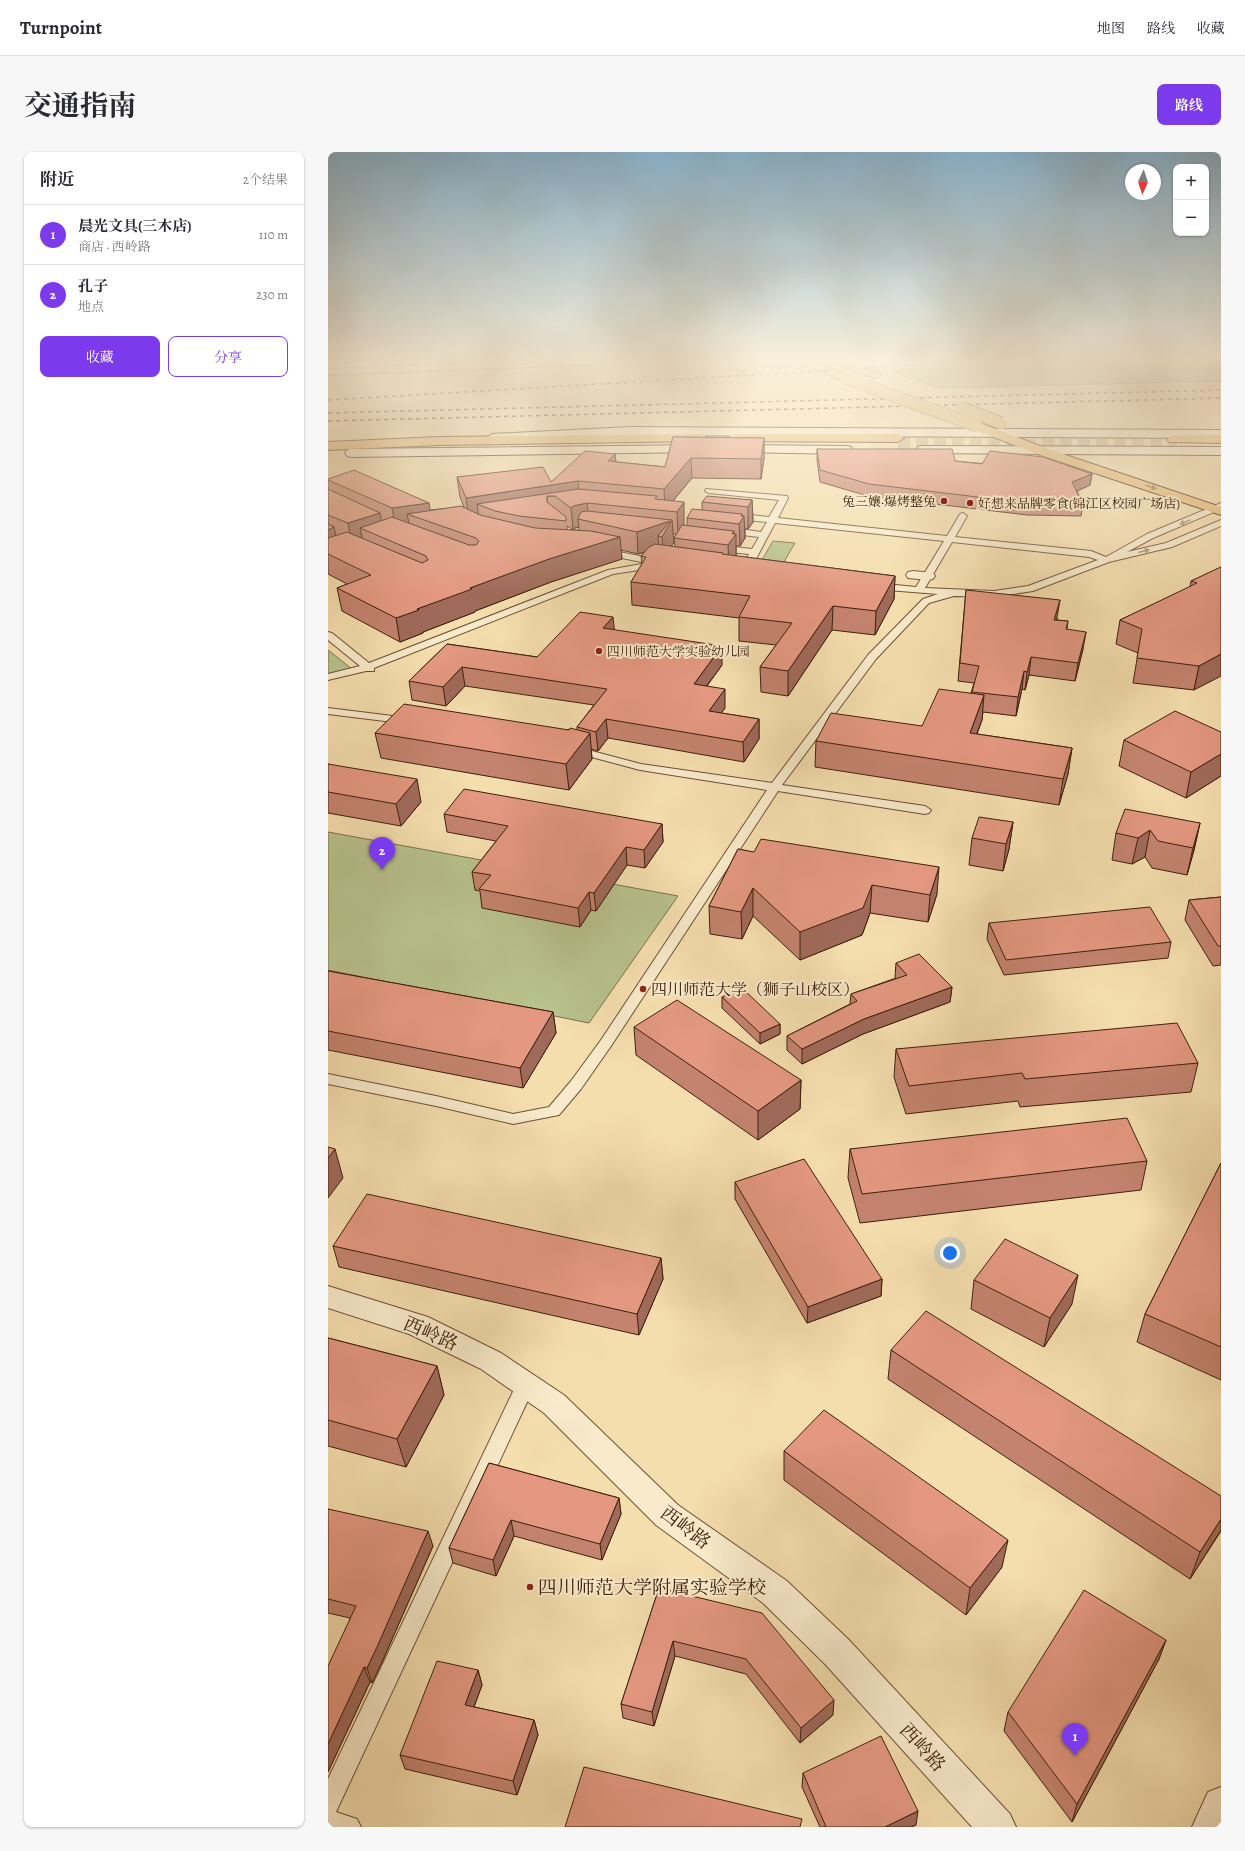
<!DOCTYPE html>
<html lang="zh">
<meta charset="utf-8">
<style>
:root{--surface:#fff;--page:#f7f7f7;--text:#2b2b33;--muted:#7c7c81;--line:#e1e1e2;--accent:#7c3aed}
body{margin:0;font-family:Alegreya,"Noto Serif SC",serif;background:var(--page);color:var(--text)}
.controls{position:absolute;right:12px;top:12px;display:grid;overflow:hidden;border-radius:8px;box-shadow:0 1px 3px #0004}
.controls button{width:36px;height:36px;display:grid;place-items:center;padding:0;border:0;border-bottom:1px solid var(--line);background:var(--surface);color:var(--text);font:20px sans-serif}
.compass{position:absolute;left:797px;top:12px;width:36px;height:36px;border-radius:50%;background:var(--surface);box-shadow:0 1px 3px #0004;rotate:183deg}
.you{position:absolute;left:622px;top:1101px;width:14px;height:14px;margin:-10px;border:3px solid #fff;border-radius:50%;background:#1a73e8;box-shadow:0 0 0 6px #1a73e833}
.badge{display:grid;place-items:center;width:26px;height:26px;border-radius:50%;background:var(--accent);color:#fff;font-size:13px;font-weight:700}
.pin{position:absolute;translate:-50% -33px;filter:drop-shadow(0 1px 2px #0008)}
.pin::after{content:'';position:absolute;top:21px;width:14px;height:12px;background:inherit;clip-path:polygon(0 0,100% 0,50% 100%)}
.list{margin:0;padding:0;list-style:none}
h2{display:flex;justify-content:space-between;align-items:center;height:52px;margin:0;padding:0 16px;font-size:17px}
h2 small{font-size:13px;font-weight:400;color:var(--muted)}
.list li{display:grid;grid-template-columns:26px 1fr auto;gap:12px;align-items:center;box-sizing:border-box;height:60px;padding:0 16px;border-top:1px solid var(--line)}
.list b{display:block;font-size:15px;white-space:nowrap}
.list p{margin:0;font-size:13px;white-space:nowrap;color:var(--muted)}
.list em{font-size:13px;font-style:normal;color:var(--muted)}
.actions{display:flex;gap:8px;padding:12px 16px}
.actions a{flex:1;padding:9px 0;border:1px solid var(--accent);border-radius:8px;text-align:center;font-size:14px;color:var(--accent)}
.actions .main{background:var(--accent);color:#fff}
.map{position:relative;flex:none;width:893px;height:1675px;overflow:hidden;border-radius:8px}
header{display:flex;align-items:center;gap:24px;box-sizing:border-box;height:56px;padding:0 20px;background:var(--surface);border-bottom:1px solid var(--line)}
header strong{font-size:19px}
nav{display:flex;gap:22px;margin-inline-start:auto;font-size:14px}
.intro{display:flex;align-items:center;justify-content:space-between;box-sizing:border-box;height:96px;padding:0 24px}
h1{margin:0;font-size:28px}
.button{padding:10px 18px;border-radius:8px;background:var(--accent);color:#fff;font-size:14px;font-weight:700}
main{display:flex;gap:24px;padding:0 24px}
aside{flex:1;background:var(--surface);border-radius:8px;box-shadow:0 1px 3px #0004}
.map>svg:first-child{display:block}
.green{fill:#b8c28d;stroke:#7b714d}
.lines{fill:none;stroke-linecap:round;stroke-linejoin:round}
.primary-tunnel{stroke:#d0b88e;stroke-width:12;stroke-dasharray:12 6;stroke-linecap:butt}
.lane-casing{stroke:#6c5035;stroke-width:2}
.street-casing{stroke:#6c5035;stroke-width:2}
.secondary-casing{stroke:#3e200d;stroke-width:2}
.primary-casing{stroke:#3e200d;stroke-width:2}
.lane{fill:#f8eaca;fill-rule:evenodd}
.street{fill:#f8eaca;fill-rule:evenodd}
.secondary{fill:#f8eaca;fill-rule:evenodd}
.primary{fill:#eabf77;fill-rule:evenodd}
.rail{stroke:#3e200d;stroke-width:1.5;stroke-dasharray:4 4;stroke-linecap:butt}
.primary-bridge-casing{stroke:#3e200d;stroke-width:13;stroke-linecap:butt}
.primary-bridge{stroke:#eabf77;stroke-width:12}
.wall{fill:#c4836f;stroke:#3e200d;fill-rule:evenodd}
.shaded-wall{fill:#a06a5a;stroke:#3e200d}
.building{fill:#e49881;stroke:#3e200d}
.oneway{fill:#947042}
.oneway2{fill:#a48f75}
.poi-dot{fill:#8f2418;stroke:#f8eaca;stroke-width:1.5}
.labels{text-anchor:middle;stroke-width:4;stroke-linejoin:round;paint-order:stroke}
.far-poi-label{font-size:13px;fill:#3e200d;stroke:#f8eaca;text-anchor:start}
.poi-label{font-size:16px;fill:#3e200d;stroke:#f8eaca;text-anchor:start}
.near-street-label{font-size:19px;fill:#3e200d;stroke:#f8eaca}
.near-poi-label{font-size:19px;fill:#3e200d;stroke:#f8eaca;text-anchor:start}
</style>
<header>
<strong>Turnpoint</strong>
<nav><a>地图</a><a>路线</a><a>收藏</a></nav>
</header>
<div class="intro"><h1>交通指南</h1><a class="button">路线</a></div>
<main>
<aside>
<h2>附近<small>2个结果</small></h2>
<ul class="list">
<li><span class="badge">1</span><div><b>晨光文具(三木店)</b><p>商店 · 西岭路</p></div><em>110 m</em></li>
<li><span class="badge">2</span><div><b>孔子</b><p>地点</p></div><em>230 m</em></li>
</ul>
<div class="actions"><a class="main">收藏</a><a>分享</a></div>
</aside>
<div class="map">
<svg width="893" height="1675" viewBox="0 0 893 1675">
<rect width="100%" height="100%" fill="#f5deae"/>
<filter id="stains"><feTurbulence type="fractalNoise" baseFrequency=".005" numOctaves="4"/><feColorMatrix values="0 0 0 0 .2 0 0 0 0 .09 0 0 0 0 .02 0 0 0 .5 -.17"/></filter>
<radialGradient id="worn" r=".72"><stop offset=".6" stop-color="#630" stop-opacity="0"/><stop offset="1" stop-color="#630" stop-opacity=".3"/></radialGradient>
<g class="green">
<path d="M707,209H893V229L611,236L563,219Z"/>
<path d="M445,389L467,391L453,415L431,413Z"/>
<path d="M0,498L29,521L0,526Z"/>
<path d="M0,680L350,744L261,871L0,818Z"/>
</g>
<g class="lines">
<path class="primary-tunnel" d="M570,292L849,293"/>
<defs>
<g id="lane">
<path d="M378,337L459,344L460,346L450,366L619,384L632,362L635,361L639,364L627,385L763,399L778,405L819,382L893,351V357L825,386L799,400L838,391L893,368V374L844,395L781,410L705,439L666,445L626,444L601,451L548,507L454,633L597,654L603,658L601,661L597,662L450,639L283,894L253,937L231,963L185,972L108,954L0,932V922L108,944L185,962L221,955L243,929L273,888L439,638L312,618L241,599L239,597L241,595L245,594L313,612L444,631L540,503L595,447L610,442L547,437L542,434L547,431L588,435L616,389L447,371L420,422L418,424H412L410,422L421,402L390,399L386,396L390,393L424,397L431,385L398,381L394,378L398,375L433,380L439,370L407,367L403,364L407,361L441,365L451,348L381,341L377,339ZM624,390L761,405L770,408L700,434L666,439L597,436Z"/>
<path d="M236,374H261L265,377L261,380L233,379V375Z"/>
<path d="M276,397L332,408L337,411L335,413H329L324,416L285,422L46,516V519H38L0,528V522L32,514L0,488V480L4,481L41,511L280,418L319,411L273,402L271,400Z"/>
<path d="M0,556L81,566L86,569L81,572L0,562Z"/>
<path d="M198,1225L205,1227L207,1233L8,1660L29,1667L33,1675H0V1627L191,1227Z"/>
</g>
<g id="street">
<path d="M585,419L605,421L607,424L605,427L600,428L580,426L578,423L580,420Z"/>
<path d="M0,1134L100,1165L173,1201L236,1243L350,1353L459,1429L521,1488L682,1662L688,1675H644L497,1512L435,1451L328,1373L216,1261L153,1217L81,1182L0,1156Z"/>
<path d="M893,1635V1675H864L880,1640Z"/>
</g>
<g id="secondary">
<path d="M185,209H281L276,212L0,223V217Z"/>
<path d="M302,275L893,278V286L302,283L164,290L158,286L164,282Z"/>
<path d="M371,293L375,294L377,297L375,300L23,305L19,304L17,301L19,298L23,297Z"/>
<path d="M406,293L519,294L523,295L525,298L523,301L519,302L402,300L400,297L402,294Z"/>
<path d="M594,294L893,295V303L590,301L588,298L590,295Z"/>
</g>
<g id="primary">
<path d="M466,209H482L521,224L523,226L521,228H513Z"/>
<path d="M503,209H519L552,221L553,223L548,226L544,225L504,211Z"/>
<path d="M649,270L720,297L893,355V363L712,303L645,277L643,274L645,271Z"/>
<path d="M373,282L377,283L379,286L377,289L111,293L0,298V290L111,285Z"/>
<path d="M406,282H570L576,286L570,290L402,289L400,286L402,283Z"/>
<path d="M845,283H893V291L841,290L839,287Z"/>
</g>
</defs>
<use href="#lane" class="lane-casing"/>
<use href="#street" class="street-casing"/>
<use href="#secondary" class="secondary-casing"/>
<use href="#primary" class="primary-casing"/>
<use href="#lane" class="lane"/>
<use href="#street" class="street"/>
<use href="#secondary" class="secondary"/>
<use href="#primary" class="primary"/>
<g class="rail">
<path d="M0,248L662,209"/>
<path d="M0,261L893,238"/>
<path d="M0,269L893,246"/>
</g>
<defs>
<g id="primary-bridge">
<path d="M517,226L649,274"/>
<path d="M635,256L673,271"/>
</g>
</defs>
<use href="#primary-bridge" class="primary-bridge-casing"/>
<use href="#primary-bridge" class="primary-bridge"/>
</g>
<g class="wall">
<path d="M345,285L436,286V306L433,327L364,326L345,349L356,372L355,373L359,374V366L374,358V350L424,348L425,370L420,377H417V386L412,394H408V404L567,424L566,447L547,483L504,478L460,544L433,540L432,515L448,493L411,489V466L304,453L303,430L314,412L313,404L317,400L310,402L293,398L294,407L223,430L147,459V460L95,480V481L72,490L14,459L9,436L19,432L0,422V327L102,358L136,355L132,345L129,325L223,330L287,302L288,310L337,315ZM239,374L245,378L247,376L251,375V378H239ZM345,382H349L346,386L347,395L343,394L346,390Z"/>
<path d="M489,297L627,309L764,322L762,333L749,339L755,352L753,364L699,363L540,344L492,330L489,308Z"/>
<path d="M893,415L866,538L805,531L810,501L788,492L792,468L862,435L863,429Z"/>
<path d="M638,438L729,466V468L740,469L739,477L755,497L747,529L701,523L697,538L694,537L688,564L655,560L654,568L649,582L744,596L740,622L731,653L487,615L488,589L594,574L643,541L646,531L630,529Z"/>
<path d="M286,478L394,513L379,534L397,556L393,561L431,567V587L416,610L280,586L270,599L263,597L264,607L241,638L53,606L47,581L241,578H249V575L266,553L137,534L118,554L84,548L81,529L119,492L209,505Z"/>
<path d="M893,580V624L858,646L791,614L796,588Z"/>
<path d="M0,612L93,650L73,674L0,661Z"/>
<path d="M116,662L334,672L335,690L317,716L299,713L268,759L263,758L252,775L154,756L152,739L147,738L144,720L168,689L119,680Z"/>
<path d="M685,670L681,697L675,719L641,713L644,686Z"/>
<path d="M872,671L866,698L859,723L824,716L817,705L804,712L784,708L788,681Z"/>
<path d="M410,697L609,742L600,770L542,761L534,783L472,808L425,764L414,787L382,782L381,754Z"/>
<path d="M893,745V813L885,814L857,768L861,748Z"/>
<path d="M661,771L843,790L840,806L676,823L659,787Z"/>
<path d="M568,811L624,835L622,850L535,882L474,912L459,898V884L522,852L523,842L568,826L567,825Z"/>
<path d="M0,819L225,860L228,881L195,936L0,898Z"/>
<path d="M394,845L452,872V882L432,892L394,856Z"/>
<path d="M306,875L473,928L472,957L430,988L308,903Z"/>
<path d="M568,897L870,911L863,940L692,955L690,949L578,962L566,925Z"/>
<path d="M522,997L819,1009L813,1038L532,1071L520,1026Z"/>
<path d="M893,1011V1228L809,1190L817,1162Z"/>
<path d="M407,1030L554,1127L553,1144L479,1171L407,1047Z"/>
<path d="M5,1094L333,1106L335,1127L311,1183L11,1115Z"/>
<path d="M646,1128L744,1152L716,1195L643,1157Z"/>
<path d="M0,1186L109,1214L116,1243L78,1315L0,1294Z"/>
<path d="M563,1198L893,1379L862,1427L560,1227Z"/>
<path d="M456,1299L674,1415L638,1463L456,1328Z"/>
<path d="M161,1311L291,1346L293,1362L274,1408L186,1384L168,1424L125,1411L121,1396Z"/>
<path d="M0,1357L105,1394L54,1510L44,1531L42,1530L0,1620L22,1466L0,1461Z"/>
<path d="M331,1436L505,1563L472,1591L418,1522L347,1504L326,1574L295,1566L293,1552Z"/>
<path d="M838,1488L831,1507L744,1670L676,1579L680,1560Z"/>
<path d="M150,1518L154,1533L146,1555L206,1568L210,1583L189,1643L77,1617L72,1603Z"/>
<path d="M475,1621L588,1673L583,1675H492L474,1635Z"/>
</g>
<g class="shaded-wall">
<path d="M436,286V306L433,327V307Z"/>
<path d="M287,302L289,323L280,309Z"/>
<path d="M363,306L364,326L337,358L336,337Z"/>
<path d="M764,322L762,333L743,342L744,330Z"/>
<path d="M250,329L252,350L227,344H219L221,367L149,352L151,366L141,367L138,346Z"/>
<path d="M424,348L425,370L420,377V355Z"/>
<path d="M356,350V372L350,382L349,360Z"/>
<path d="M101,351L104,370L79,362L82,376L68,378L64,356Z"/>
<path d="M259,351L261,369L250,367L251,375L247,376L245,378L243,356L245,354Z"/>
<path d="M52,361L56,383L32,376L35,390L24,393L20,371Z"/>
<path d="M414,362V367L416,364L417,386L412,394L411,372L413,364Z"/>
<path d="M344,368L346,390L335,407L334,385L330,384L331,396L310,402L309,380Z"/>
<path d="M6,375L11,398L0,402V378Z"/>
<path d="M406,379V385L408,382V405L401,416L400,393L404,382Z"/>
<path d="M292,385L294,407L223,430L147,459V460L95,480V481L72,490L68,466L89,457L142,436L221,407Z"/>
<path d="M567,424L566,447L547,483L548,459Z"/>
<path d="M732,448L729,466L724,486L726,468Z"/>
<path d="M505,454L504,478L460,544V519Z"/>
<path d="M285,465L287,483L275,476Z"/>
<path d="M758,480L755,497L747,529L750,511Z"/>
<path d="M394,494V513L366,551V532Z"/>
<path d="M893,502V524L866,538L871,514Z"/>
<path d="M703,505L701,523L697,538L699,520Z"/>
<path d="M134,515L137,534L118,554L115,535Z"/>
<path d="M696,519L694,537L688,564L690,545Z"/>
<path d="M397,537V556L381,578V559Z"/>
<path d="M656,543L654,568L639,607L642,581Z"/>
<path d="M278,567L280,586L270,599L268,580Z"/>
<path d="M431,567V587L416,610L415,590Z"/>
<path d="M262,581L264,607L241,638L238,612Z"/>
<path d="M744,596L740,622L731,653L735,627Z"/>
<path d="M893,602V624L858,646L863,620Z"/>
<path d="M89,627L93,650L73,674L68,652Z"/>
<path d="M685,670L681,697L675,719L678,692Z"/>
<path d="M872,671L866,698L859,723L865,696Z"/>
<path d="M334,672L335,690L317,716L316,698Z"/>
<path d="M822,678L817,705L804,712L810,686Z"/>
<path d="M298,695L299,713L268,759L266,741Z"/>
<path d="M611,715L609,742L600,770L602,743Z"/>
<path d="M544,733L542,761L534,783L472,808V780Z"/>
<path d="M425,736V764L414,787L413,760Z"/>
<path d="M261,740L263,758L252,775L250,756Z"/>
<path d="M624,835L622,850L535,882L474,912V897L536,867Z"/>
<path d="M225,860L228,881L195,936L192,916Z"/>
<path d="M452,872V882L432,892V881Z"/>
<path d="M473,928L472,957L430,988V959Z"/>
<path d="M7,997L15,1026L0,1046V1006Z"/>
<path d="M333,1106L335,1127L311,1183L309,1162Z"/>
<path d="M750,1123L744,1152L716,1195L722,1166Z"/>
<path d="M554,1127L553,1144L479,1171L480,1155Z"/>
<path d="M109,1214L116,1243L78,1315L69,1287Z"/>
<path d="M291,1346L293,1362L274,1408L272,1392Z"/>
<path d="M893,1367V1378L862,1427L872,1400Z"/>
<path d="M183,1368L186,1384L168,1424L165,1408Z"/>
<path d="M100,1379L105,1394L54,1510L44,1531L39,1516Z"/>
<path d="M680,1388L674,1415L638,1463L642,1436Z"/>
<path d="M838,1488L831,1507L744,1670L749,1652Z"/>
<path d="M345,1489L347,1504L326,1574L324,1560Z"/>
<path d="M36,1515L42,1530L0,1620V1592Z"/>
<path d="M150,1518L154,1533L141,1568L137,1553Z"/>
<path d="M506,1548L505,1563L472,1591L473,1576Z"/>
<path d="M206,1568L210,1583L189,1643L185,1629Z"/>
<path d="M590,1659L588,1673L583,1675H557Z"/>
</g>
<g class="building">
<path d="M345,285L436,286L433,307L363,306L336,337L250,329L138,346L129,325L215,315L223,330L257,299L287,302L280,309L337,315Z"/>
<path d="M489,297H624L627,309L654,312L662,299L715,305L764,322L744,330L755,352L700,351L541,332L492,318Z"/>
<path d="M26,318L101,351L64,356L0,328V327Z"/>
<path d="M0,337L52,361L20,371L0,363Z"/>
<path d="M250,337L329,344L327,347L356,350L349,360L259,351L245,354L243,356L227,344H219V350L238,365V369L191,364L167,359L149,352Z"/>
<path d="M379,344L424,348L420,355L374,350Z"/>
<path d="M133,354L152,363L207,376L263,379L292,385L221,407L142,436L144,437L89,457L91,458L68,466L9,436L43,423L0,402V386L19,380L94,411L100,408L98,404L32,376L64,365L141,393H148L151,389L148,386L79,362Z"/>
<path d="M364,357L414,362L413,364H416L411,372L359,366Z"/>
<path d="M259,359L344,368L334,385L330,384L342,369L309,380L250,367L253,360Z"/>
<path d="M0,372L6,375L0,378Z"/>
<path d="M354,373L406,379L404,382H408L400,393L346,386Z"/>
<path d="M327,392L395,401L394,402L567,424L548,459L505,454L460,519L432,515L464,471L411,465L422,444L303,430L318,405L313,404L321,395Z"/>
<path d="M893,415V502L871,514L809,506L814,477L792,468L869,431L863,429Z"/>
<path d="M638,438L732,448L726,468L740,469L738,477L758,480L750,511L703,505L699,520L696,519L690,545L644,540L651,514L632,511Z"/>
<path d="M252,460L285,465L275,476L394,494L366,532L397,537L381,559L431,567L415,590L278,567L268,580L249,575L279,537L134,515L115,535L81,529L119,492L209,505Z"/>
<path d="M611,537L656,543L642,581L744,596L735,627L488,589L503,561L594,574Z"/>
<path d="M76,552L241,578L242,576L262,581L238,612L47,581Z"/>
<path d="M847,559L893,580V602L863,620L796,588Z"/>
<path d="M0,612L89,627L68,652L0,640Z"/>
<path d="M136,637L334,672L316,698L298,695L266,741L261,740L250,756L151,737L163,723L144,720L180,674L116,662Z"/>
<path d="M797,657L872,671L865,696L830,689L822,678L810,686L788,681Z"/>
<path d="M651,665L685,670L678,692L644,686Z"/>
<path d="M433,687L611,715L602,743L544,733L535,756L472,780L425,736L413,760L381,754L410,697L426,700Z"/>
<path d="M893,745V794H890L861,748Z"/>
<path d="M822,755L843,790L678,808L661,771Z"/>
<path d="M591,802L624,835L536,867L474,897L459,884L529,849L523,842L579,823L568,811Z"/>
<path d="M0,819L225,860L192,916L0,879Z"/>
<path d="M414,836L452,872L432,881L394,845Z"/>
<path d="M349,848L473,928L430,959L306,875Z"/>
<path d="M849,871L870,911L697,927L694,921L581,934L568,897Z"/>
<path d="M799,966L819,1009L534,1042L522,997Z"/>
<path d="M0,995L7,997L0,1006Z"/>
<path d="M476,1007L554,1127L480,1155L407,1030Z"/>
<path d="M893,1011V1195L817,1162Z"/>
<path d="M39,1042L333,1106L309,1162L5,1094Z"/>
<path d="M677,1087L750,1123L722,1166L646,1128Z"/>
<path d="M598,1159L893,1344V1367L872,1400L563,1198Z"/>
<path d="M0,1186L109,1214L69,1287L0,1268Z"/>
<path d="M496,1258L680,1388L642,1436L456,1299Z"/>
<path d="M161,1311L291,1346L272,1392L183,1368L165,1408L121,1396Z"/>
<path d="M0,1357L100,1379L49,1495L39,1516L36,1515L0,1592V1514L28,1454L0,1447Z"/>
<path d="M331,1436L434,1461L506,1548L473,1576L418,1507L345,1489L324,1560L293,1552Z"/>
<path d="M756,1438L838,1488L749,1652L680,1560Z"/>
<path d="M109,1509L150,1518L137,1553L206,1568L185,1629L72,1603Z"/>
<path d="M553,1584L590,1659L557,1675H498L475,1621Z"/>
<path d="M256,1615L474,1667L472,1675H237Z"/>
</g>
<defs><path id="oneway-solid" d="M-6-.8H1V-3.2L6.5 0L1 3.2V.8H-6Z"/></defs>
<use class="oneway" href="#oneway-solid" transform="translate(823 335) rotate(18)"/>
<g class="oneway2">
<use href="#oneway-solid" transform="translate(857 370) rotate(157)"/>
<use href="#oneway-solid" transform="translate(816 399) rotate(-14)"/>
</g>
<linearGradient id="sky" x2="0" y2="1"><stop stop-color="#8ab7d3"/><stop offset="0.47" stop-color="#faf0db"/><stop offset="1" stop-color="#faf0db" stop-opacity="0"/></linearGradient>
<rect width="893" height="444" fill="url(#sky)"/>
<g class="poi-dot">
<circle cx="616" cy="349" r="4"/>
<circle cx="642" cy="351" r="4"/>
<circle cx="271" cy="499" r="4"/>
<circle cx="315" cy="837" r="4"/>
<circle cx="202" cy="1435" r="4"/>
</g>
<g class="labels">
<g class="far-poi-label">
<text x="608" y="354" text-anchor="end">兔三孃·爆烤整兔</text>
<text x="650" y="356">好想来品牌零食(锦江区校园广场店)</text>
<text x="279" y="504">四川师范大学实验幼儿园</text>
</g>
<g class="poi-label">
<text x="323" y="843">四川师范大学（狮子山校区）</text>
</g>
<g class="near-street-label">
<text transform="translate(103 1181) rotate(23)" y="7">西岭路</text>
<text transform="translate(358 1375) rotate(37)" y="7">西岭路</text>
<text transform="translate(595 1595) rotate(48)" y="7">西岭路</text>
</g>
<g class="near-poi-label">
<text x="210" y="1442">四川师范大学附属实验学校</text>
</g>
</g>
<rect width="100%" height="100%" filter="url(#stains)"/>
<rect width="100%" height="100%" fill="url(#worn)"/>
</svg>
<div class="controls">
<button>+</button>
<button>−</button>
</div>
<svg class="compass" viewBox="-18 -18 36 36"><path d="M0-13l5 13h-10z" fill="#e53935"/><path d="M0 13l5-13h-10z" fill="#7c7c81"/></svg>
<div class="you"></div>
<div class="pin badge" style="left:747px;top:1604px">1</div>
<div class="pin badge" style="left:54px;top:718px">2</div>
</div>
</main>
